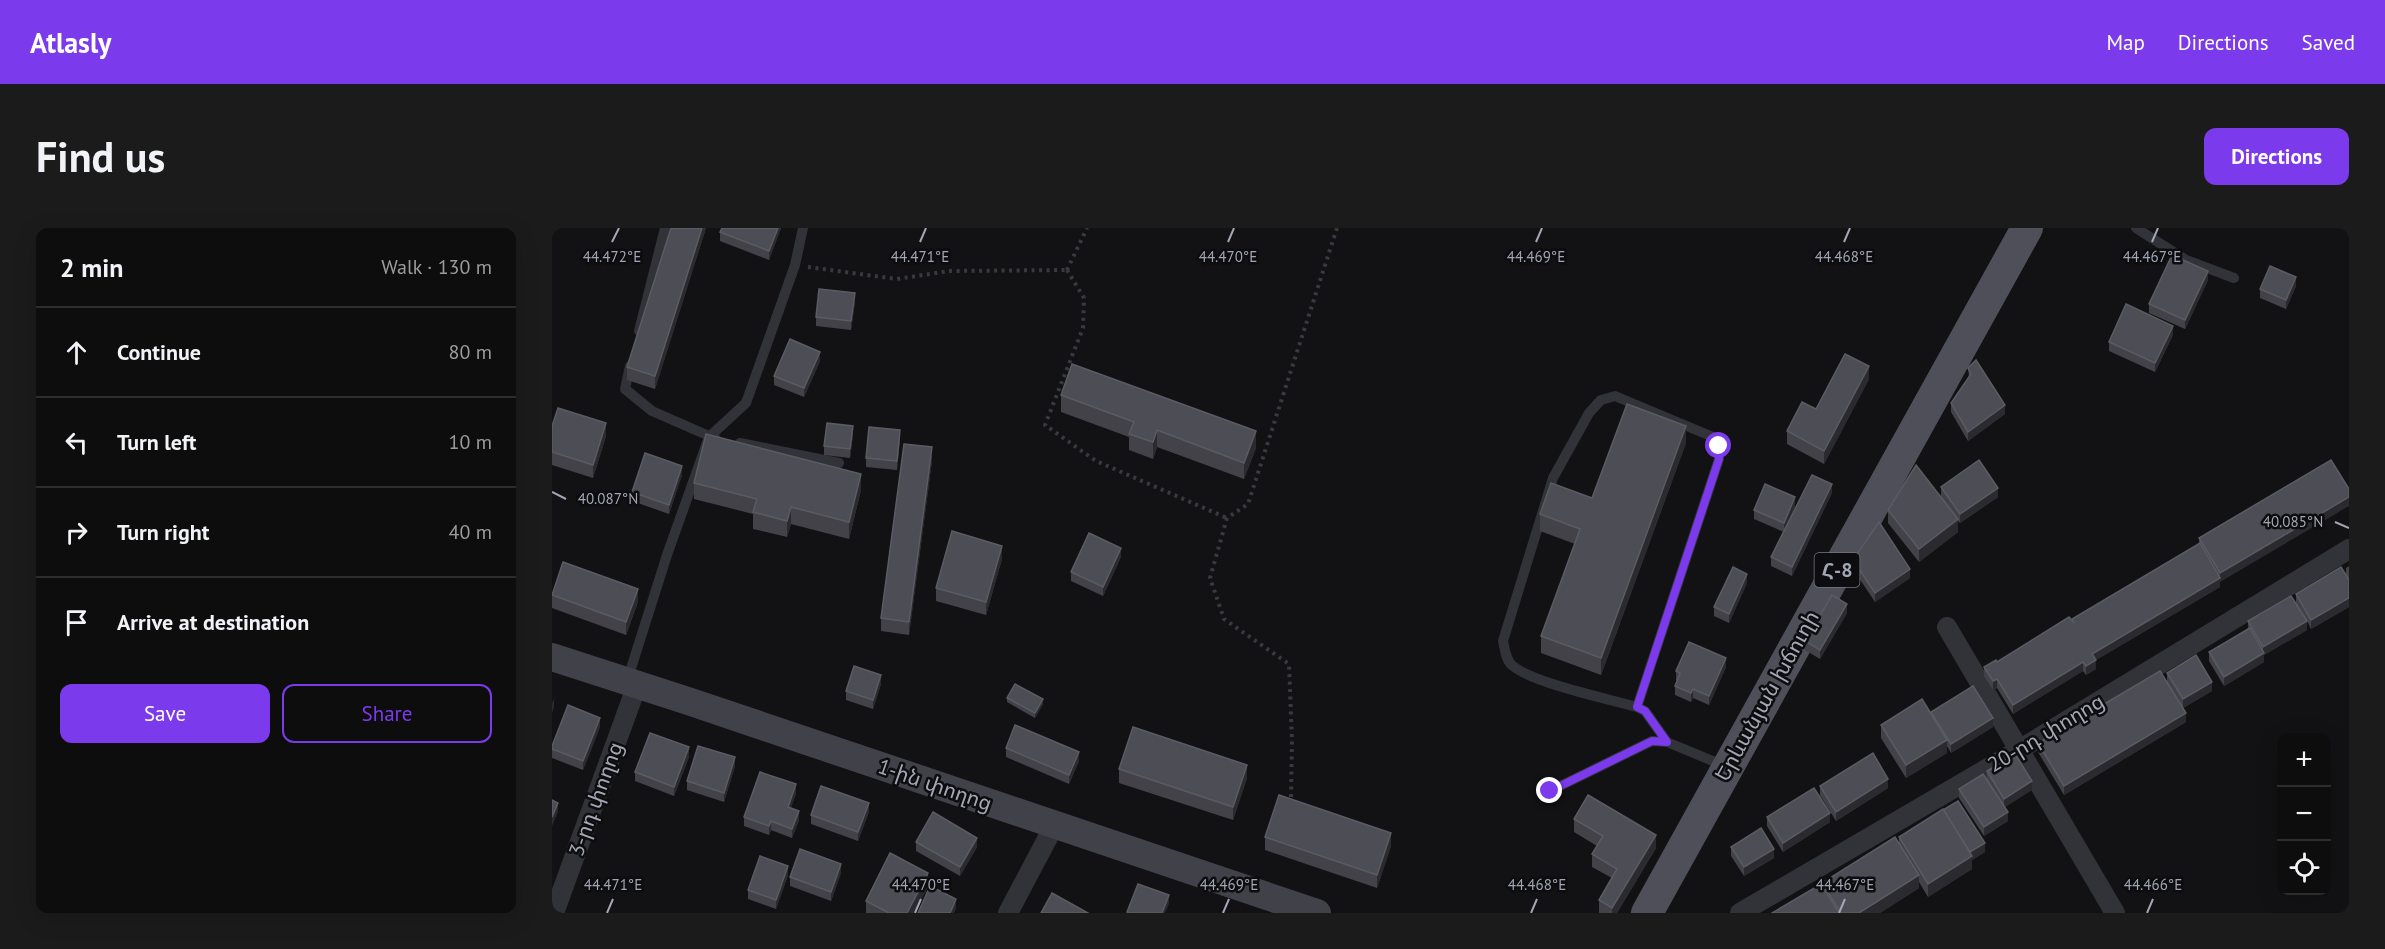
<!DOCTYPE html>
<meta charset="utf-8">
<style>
:root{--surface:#0e0d0e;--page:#1c1b1c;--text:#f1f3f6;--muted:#9b9c9e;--line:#2e2d2e;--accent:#7c3aed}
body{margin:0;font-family:"PT Sans","Noto Sans Armenian",sans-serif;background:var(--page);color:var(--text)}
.controls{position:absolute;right:18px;bottom:18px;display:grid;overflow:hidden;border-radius:12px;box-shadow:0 6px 24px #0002}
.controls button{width:54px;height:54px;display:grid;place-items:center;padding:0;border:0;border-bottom:2px solid var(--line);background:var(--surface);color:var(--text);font:30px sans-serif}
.stop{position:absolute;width:18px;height:18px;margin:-14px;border:4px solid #7c3aed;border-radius:50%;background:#fff}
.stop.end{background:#7c3aed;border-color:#fff;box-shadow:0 2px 6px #0008}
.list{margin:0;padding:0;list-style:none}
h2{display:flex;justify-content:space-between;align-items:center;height:78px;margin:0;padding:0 24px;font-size:26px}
h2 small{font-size:20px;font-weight:400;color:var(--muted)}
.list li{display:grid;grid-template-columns:39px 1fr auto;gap:18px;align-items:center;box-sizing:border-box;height:90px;padding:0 24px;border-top:2px solid var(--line)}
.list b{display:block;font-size:22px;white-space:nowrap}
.list em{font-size:20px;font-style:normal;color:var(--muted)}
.actions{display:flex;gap:12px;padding:18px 24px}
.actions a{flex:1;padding:14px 0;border:2px solid var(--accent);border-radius:12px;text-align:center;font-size:21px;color:var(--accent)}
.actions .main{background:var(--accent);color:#fff}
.icon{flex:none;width:33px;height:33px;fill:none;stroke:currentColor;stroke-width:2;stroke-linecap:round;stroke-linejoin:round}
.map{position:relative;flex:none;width:1797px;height:685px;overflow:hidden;border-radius:12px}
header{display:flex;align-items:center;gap:36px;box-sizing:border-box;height:84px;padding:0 30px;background:var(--accent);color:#fff}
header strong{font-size:28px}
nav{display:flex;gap:33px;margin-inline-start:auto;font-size:21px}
.intro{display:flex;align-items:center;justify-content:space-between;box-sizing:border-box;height:144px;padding:0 36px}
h1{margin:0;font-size:42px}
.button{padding:15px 27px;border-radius:12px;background:var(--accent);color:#fff;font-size:21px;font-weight:700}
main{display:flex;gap:36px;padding:0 36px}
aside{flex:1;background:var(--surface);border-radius:12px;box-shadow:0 6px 24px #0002}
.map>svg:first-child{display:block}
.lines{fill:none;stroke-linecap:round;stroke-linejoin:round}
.path{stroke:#383a3f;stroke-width:4;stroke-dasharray:3 4.5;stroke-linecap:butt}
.service{stroke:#323338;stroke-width:10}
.minor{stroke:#323338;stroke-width:20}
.secondary{stroke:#404149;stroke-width:28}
.primary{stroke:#4e4f58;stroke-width:32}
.wall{fill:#434249}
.shaded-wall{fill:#2b2a2f}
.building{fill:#4d4d55;stroke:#5b5b64;stroke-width:1.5}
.route{stroke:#7c3aed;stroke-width:8}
.ticks{fill:none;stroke:#a2a6b5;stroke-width:2}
.labels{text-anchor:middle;stroke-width:5;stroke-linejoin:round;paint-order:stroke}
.shield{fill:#0d0c0e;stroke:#757883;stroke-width:1.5}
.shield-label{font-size:20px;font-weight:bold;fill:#a2a6b5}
.street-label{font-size:21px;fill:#a2a6b5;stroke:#0d0c0e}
.ticks-label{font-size:15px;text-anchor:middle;fill:#a2a6b5;stroke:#0d0c0e;stroke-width:5;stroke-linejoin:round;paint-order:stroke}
</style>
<header>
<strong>Atlasly</strong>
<nav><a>Map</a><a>Directions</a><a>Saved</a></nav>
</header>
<div class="intro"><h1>Find us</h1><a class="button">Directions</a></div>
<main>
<aside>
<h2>2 min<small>Walk · 130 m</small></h2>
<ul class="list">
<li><svg class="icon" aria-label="ahead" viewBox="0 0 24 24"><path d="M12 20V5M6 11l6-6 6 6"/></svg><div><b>Continue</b></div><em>80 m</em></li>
<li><svg class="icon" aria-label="left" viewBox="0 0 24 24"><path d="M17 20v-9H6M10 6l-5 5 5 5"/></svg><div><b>Turn left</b></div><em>10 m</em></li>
<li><svg class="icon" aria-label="right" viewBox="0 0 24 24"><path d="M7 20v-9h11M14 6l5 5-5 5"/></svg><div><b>Turn right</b></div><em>40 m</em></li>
<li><svg class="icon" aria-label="arrive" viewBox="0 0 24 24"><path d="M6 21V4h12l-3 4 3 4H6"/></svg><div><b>Arrive at destination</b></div></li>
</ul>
<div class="actions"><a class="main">Save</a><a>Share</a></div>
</aside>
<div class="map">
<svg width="1797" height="685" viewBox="0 0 1797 685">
<rect width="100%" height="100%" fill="#121113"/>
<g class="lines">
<g class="path">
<path d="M256,39L345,51L397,43L515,42"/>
<path d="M515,42L532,70L531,100L493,197L544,233L675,290"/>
<path d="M515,42L535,0"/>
<path d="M739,569L740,513L737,436L672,391L658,350L675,290L696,276L785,0"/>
</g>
<g class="service">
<path d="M1584,0L1634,32L1682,50"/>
<path d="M87,103L113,0"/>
<path d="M78,138L73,161L100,183L164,211"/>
<path d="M188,215L287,235"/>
<path d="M75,453L115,327L157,209L194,175L243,37L251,0"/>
<path d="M1085,479L1167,231V218L1161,209L1063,168L1049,172L1037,185L1001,250L951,413C953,422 954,433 961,438C981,455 1057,471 1085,479L1093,483L1115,514"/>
<path d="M998,563L1100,513L1115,514L1173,538"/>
</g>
<g class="minor">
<path d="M1395,399L1563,685"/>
<path d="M2,685L85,457"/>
<path d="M456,685L502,598"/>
<path d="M1188,685L1467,522L1797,321"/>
</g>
<path class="secondary" d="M0,429L136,473L765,685"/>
<path class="primary" d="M1095,685L1475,0"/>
</g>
<g class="wall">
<path d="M119,0H154L103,161L75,152V139Z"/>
<path d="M170,0H229L217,32L168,13V4Z"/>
<path d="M1656,52L1633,101L1597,85V76Z"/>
<path d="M1744,58L1734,81L1708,70V61Z"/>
<path d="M303,74L299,102L264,98V89Z"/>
<path d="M1621,107L1603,144L1557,123V114Z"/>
<path d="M268,133L252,169L222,157V148Z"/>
<path d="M1416,140L1453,186L1416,213L1399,184V175L1417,150Z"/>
<path d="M1317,151L1272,236L1235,216V203L1264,181Z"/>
<path d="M509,167L704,220L692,251L605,219L601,231L577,222V209L509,184Z"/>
<path d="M0,198L54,208L41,250L0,237Z"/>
<path d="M301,207L298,230L272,227V218Z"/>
<path d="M348,211L345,242L314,239V230Z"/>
<path d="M1134,215L1049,447L989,425V408L1023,316L988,303V286L1040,270Z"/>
<path d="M1779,232L1668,354V359L1544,432V441L1534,447L1531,443L1461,486L1445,460L1441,462L1432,448V439L1445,434L1520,392L1647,316V310Z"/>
<path d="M380,233L357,407L329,403V390Z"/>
<path d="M130,247L117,286L80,273V264Z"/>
<path d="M142,255L309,262L297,311L239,296L235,309L201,301V286L142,271Z"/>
<path d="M1389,259L1446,269L1408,295L1406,293V304L1367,334L1336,295V282L1389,268Z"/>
<path d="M1280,265L1240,348L1219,338V329Z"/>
<path d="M1243,278L1232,304L1202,291V282Z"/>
<path d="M569,329L551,368L519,353V344Z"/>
<path d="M450,331L434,387L384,373V360Z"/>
<path d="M1301,332L1358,350L1323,374L1301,341Z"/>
<path d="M1797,338V379L1759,401L1755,393V402L1712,427V434L1672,458L1657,433V424L1696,400V393L1744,375V366L1794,347V340Z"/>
<path d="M1195,355L1177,395L1162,388V379Z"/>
<path d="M0,366L86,374L74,407L0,380Z"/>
<path d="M1295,385L1268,431L1253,422V413Z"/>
<path d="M1174,439L1157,477L1141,470L1139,474L1123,467V458L1125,453L1124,452V443Z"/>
<path d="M1615,445L1660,463L1631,480L1615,454Z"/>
<path d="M329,456L321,481L294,472V463Z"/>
<path d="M455,470L491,476L483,490L455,474Z"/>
<path d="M1379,484L1441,499L1399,525L1395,518V525L1354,550L1329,510V497L1379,487Z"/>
<path d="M1634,494L1512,567L1486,524V515Z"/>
<path d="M48,499L31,542L0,530V518Z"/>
<path d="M454,520L527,533L517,556L454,529Z"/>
<path d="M137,529L122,568L83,553V544Z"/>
<path d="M183,538L172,574L135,562V553Z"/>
<path d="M567,541L695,550L681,592L567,555Z"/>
<path d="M1435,543L1480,562L1452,579L1456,593L1432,608L1407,570V561L1435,551Z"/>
<path d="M1268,558L1336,560L1284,593L1268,567Z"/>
<path d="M244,566L238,580L247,592L240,610L219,602L217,607L192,598V589Z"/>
<path d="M317,584L306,613L259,596V587Z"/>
<path d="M1215,589L1278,594L1231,624L1215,598Z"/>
<path d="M1022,591L1104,620L1065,685H1047V672L1060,650L1040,639V626L1045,618L1022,604Z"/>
<path d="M713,609L839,618L825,660L713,622Z"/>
<path d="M1347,609L1433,624L1420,632V641L1376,669L1367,654V660L1328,685H1220L1270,658V655L1347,615Z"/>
<path d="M364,614L425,619L408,648L364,623Z"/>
<path d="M1179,619L1222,630L1192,648L1179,628Z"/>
<path d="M289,645L279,673L238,658V649Z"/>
<path d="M236,647L224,681L196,671V662Z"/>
<path d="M376,658L362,685H314V673Z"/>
</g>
<g class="shaded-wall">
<path d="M150,0H154L103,161V148Z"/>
<path d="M226,0H229L217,32V23Z"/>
<path d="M1656,43V52L1633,101V92Z"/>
<path d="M1744,49V58L1734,81V72Z"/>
<path d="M303,65V74L299,102V93Z"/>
<path d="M1621,98V107L1603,144V135Z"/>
<path d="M268,124V133L252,169V160Z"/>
<path d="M1317,138V151L1272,236V223Z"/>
<path d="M1453,177V186L1416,213V204Z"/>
<path d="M54,195V208L41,250V237Z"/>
<path d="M301,198V207L298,230V221Z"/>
<path d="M1134,198V215L1049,447V430Z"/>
<path d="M348,202V211L345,242V233Z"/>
<path d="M605,202V219L601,231V214Z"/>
<path d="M704,203V220L692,251V235Z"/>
<path d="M380,219V233L357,407V394Z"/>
<path d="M130,238V247L117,286V277Z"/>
<path d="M309,246V262L297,311V294Z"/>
<path d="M1280,256V265L1240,348V339Z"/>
<path d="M1446,260V269L1408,295V286Z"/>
<path d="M1243,269V278L1232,304V295Z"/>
<path d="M1797,269V278L1668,354V359L1544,432V441L1534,447V438L1540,426L1668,350V345Z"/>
<path d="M239,279V296L235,309V293Z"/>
<path d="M1406,291V304L1367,334V321Z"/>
<path d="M450,318V331L434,387V374Z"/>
<path d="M569,320V329L551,368V359Z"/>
<path d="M1358,341V350L1323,374V365Z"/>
<path d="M1195,346V355L1177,395V386Z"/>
<path d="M86,361V374L74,407V394Z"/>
<path d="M1797,370V379L1759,401V392Z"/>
<path d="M1295,376V385L1268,431V422Z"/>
<path d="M1755,393V402L1712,427V434L1672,458V449L1711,425V419Z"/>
<path d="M1174,430V439L1157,477V468Z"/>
<path d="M1531,434V443L1461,486V477Z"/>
<path d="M329,447V456L321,481V472Z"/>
<path d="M1445,451V460L1441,462V453Z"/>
<path d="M1660,454V463L1631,480V471Z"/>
<path d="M1141,461V470L1139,474V465Z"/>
<path d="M2,470V479L0,485V476Z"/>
<path d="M491,471V476L483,490V485Z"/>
<path d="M1634,485V494L1512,567V558Z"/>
<path d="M48,490V499L31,542V533Z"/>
<path d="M1441,490V499L1399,525V516Z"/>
<path d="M1395,512V525L1354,550V537Z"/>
<path d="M137,519V529L122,568V559Z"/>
<path d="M527,524V533L517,556V547Z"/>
<path d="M183,529V538L172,574V565Z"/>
<path d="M695,537V550L681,592V579Z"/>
<path d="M1336,551V560L1284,593V584Z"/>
<path d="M1480,553V562L1452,580V571Z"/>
<path d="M244,556V566L236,588V579Z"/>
<path d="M6,575V584L0,598V589Z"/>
<path d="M317,575V584L306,613V604Z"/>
<path d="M247,583V592L240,610V601Z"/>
<path d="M1456,584V593L1432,608V599Z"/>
<path d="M1278,585V594L1231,624V615Z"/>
<path d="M219,593V602L217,607V598Z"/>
<path d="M839,605V618L825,660V647Z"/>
<path d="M1104,607V620L1065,685H1060V680Z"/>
<path d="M425,610V619L408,648V639Z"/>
<path d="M1433,615V624L1420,632V641L1376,669V656L1417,625Z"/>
<path d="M1222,621V630L1192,648V639Z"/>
<path d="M289,636V645L279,673V664Z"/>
<path d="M236,638V647L224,681V672Z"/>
<path d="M376,645V658L362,685H355Z"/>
<path d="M1367,647V660L1328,685H1307Z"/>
<path d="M617,667V676L613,685H610Z"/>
<path d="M404,671V680L402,685H398Z"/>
</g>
<g class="building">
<path d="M119,0H150L103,148L75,139Z"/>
<path d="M170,0H226L217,23L168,4Z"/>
<path d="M1620,27L1656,43L1633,92L1597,76Z"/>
<path d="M1718,38L1744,49L1734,72L1708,61Z"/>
<path d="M267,61L303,65L299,93L264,89Z"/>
<path d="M1574,76L1621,98L1603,135L1557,114Z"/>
<path d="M238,111L268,124L252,160L222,148Z"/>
<path d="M1293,126L1317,138L1272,223L1235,203L1250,174L1264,181Z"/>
<path d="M1424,132L1453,177L1416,204L1399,175L1419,146L1416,140Z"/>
<path d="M520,136L704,203L692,235L605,202L601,214L577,206L582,194L509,167Z"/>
<path d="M1075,176L1134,198L1049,430L989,408L1028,301L988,286L999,255L1040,270Z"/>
<path d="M6,180L54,195L41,237L0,224V198Z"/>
<path d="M275,195L301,198L298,221L272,218Z"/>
<path d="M317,199L348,202L345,233L314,230Z"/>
<path d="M154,206L309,246L297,294L239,279L235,293L201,284L205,271L142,255Z"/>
<path d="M352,216L380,219L357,394L329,390Z"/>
<path d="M93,225L130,238L117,277L80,264Z"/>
<path d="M1427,232L1446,260L1408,286L1389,259Z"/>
<path d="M1779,232L1797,261V269L1668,345L1647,310Z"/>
<path d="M1364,237L1406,291L1367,321L1336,282Z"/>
<path d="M1260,247L1280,256L1240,339L1219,329Z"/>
<path d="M1213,256L1243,269L1232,295L1202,282Z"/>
<path d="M1327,294L1358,341L1323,365L1301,332Z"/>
<path d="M400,303L450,318L434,374L384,360Z"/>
<path d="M537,305L569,320L551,359L519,344Z"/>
<path d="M1648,315L1668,350L1540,426L1544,432L1534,438L1531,434L1461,477L1445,451L1441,453L1432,439L1444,432L1445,434L1517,389L1522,395L1520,391Z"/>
<path d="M11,334L86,361L74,394L0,367Z"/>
<path d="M1181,339L1195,346L1177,386L1162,379Z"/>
<path d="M1789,339L1797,352V370L1759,392L1744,366Z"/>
<path d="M1280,367L1295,376L1268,422L1253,413Z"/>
<path d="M1739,368L1755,393L1711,419L1696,393Z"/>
<path d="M1698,400L1712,425L1672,449L1657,424Z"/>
<path d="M1137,414L1174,430L1157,468L1141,461L1139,465L1123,458L1128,445L1124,443Z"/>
<path d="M1644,427L1660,454L1631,471L1615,445Z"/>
<path d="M302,438L329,447L321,472L294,463Z"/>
<path d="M1608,443L1634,485L1512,558L1486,515Z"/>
<path d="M463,456L491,471L483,485L455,470Z"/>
<path d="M1421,458L1441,490L1399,516L1379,484Z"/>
<path d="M1370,471L1395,512L1354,537L1329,497Z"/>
<path d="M16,477L48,490L31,533L0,521V518Z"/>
<path d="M463,497L527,524L517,547L454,520Z"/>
<path d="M581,499L695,537L681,579L567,541Z"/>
<path d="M98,505L137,519L122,559L83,544Z"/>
<path d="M146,518L183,529L172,565L135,553Z"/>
<path d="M1321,525L1336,551L1284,584L1268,558Z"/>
<path d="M1463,526L1480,553L1452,571L1435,543Z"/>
<path d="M208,544L244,556L236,579L247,583L240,601L219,593L217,598L192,589Z"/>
<path d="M1431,546L1456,584L1432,599L1407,561Z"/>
<path d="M269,558L317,575L306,604L259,587Z"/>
<path d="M1262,560L1278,585L1231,615L1215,589Z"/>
<path d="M727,567L839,605L825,647L713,609Z"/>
<path d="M1036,567L1104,607L1060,680L1047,672L1065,641L1040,626L1051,608L1022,591Z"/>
<path d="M0,572L6,575L0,589Z"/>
<path d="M1406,573L1433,615L1418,624L1391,582Z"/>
<path d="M1391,581L1420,628L1376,656L1347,609Z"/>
<path d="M381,584L425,610L408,639L364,614Z"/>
<path d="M1209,600L1222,621L1192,639L1179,619Z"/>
<path d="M1343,609L1367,647L1307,685H1289L1270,655Z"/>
<path d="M248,621L289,636L279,664L238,649Z"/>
<path d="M338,625L376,645L355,685H337L314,673Z"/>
<path d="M208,628L236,638L224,672L196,662Z"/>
<path d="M586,656L617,667L610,685H578L575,684Z"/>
<path d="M1269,656L1287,685H1220Z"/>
<path d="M378,658L404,671L398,685H366Z"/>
<path d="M500,665L536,685H489Z"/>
</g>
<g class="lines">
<path class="route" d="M998,563L1100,513L1115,514L1093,483L1085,479L1167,231V218"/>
</g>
<path class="ticks" d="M60,14L67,0M368,14L374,0M676,14L682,0M984,14L990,0M1292,14L1298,0M1600,14L1606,0M0,264L14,271M1783,294L1797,300M55,685L61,671M363,685L369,671M671,685L677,671M979,685L985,671M1287,685L1293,671M1595,685L1601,671"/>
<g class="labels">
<rect class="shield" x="1262.5" y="325" width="45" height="34" rx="4.5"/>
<g class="shield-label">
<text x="1285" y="349">Հ-8</text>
</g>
<g class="street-label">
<text transform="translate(1215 468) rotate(-61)" y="7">Երևանյան խճուղի</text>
<text transform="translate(1494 505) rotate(-31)" y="7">20-րդ փողոց</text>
<text transform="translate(383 557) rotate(19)" y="7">1-ին փողոց</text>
<text transform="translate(44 571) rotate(-70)" y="7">3-րդ փողոց</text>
</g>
</g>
<g class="ticks-label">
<text x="60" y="34">44.472°E</text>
<text x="368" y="34">44.471°E</text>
<text x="676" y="34">44.470°E</text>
<text x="1600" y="34">44.467°E</text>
<text x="984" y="34">44.469°E</text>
<text x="1292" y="34">44.468°E</text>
<text x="56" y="276">40.087°N</text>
<text x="1741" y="299">40.085°N</text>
<text x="61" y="662">44.471°E</text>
<text x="369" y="662">44.470°E</text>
<text x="677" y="662">44.469°E</text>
<text x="985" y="662">44.468°E</text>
<text x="1293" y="662">44.467°E</text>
<text x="1601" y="662">44.466°E</text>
</g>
</svg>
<div class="controls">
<button>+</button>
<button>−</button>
<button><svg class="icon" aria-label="locate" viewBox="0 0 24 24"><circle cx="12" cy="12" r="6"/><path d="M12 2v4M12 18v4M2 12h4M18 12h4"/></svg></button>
</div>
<div class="stop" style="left:1167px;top:218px"></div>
<div class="stop end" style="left:998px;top:563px"></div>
</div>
</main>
